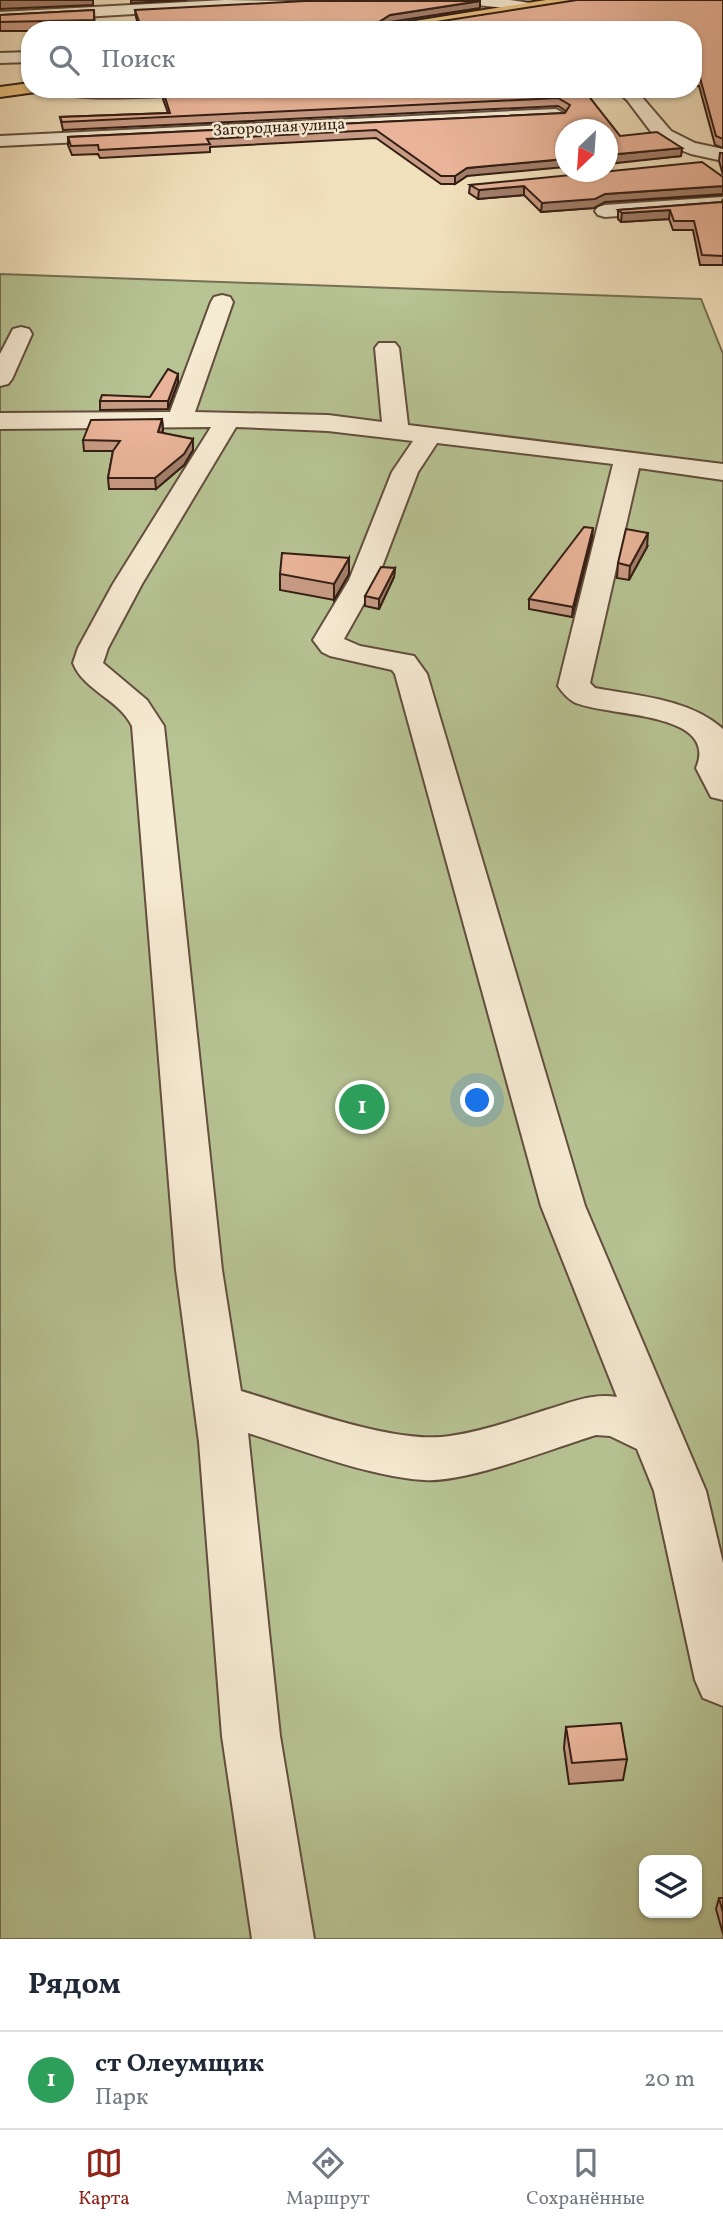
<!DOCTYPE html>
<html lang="ru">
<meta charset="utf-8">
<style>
:root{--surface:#fff;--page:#f6f6f7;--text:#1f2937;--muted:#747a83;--line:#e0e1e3;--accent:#8f2418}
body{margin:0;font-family:Vollkorn,serif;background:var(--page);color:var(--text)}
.controls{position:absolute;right:21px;bottom:21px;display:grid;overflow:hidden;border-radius:14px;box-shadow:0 2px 5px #0004}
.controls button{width:63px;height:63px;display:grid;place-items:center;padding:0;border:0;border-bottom:2px solid var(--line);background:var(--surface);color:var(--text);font:35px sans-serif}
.compass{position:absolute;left:555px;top:119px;width:63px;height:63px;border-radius:50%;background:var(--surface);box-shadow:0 2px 5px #0004;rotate:205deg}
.you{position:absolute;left:478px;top:1101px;width:24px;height:24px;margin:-18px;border:5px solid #fff;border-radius:50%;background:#1a73e8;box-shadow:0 0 0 10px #1a73e833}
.badge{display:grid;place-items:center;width:46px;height:46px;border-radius:50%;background:var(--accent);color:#fff;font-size:23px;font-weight:700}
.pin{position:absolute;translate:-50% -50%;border:4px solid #fff;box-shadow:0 2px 7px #0006}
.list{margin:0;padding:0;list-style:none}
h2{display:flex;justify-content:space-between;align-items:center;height:91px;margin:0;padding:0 28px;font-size:30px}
h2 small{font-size:23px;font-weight:400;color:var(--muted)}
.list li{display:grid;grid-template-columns:46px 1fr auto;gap:21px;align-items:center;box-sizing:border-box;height:98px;padding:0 28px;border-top:2px solid var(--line)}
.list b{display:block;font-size:26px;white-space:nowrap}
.list p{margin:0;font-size:23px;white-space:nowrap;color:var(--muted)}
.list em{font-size:23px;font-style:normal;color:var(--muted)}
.icon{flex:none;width:38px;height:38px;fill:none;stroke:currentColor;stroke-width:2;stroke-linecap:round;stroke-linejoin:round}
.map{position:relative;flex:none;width:723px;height:1939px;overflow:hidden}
.search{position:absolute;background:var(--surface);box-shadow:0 2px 5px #0004;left:21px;right:21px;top:21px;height:77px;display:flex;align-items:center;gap:18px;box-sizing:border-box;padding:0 24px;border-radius:28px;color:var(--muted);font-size:26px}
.sheet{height:189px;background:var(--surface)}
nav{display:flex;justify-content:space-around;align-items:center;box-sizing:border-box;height:98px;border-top:2px solid var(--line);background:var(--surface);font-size:19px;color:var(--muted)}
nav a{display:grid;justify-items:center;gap:4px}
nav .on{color:var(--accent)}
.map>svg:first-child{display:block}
.green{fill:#b7c393;stroke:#767054;stroke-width:2;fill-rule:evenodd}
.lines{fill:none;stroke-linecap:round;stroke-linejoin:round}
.minor-casing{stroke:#634e3e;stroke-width:4}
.major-casing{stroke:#341e14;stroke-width:4}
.minor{fill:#f6ebd3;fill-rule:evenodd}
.major{fill:#e8c07e;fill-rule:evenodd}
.wall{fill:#c89b84;stroke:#341e14;stroke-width:2}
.shaded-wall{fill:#a37e6b;stroke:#341e14;stroke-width:2}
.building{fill:#e9b499;stroke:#341e14;stroke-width:2}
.labels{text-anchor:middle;stroke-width:5;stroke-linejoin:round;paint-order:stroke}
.far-street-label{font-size:16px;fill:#341e14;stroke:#f6ebd3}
</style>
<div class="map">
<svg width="723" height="1939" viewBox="0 0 723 1939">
<rect width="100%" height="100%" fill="#f1e0bc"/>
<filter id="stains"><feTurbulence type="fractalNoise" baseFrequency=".00286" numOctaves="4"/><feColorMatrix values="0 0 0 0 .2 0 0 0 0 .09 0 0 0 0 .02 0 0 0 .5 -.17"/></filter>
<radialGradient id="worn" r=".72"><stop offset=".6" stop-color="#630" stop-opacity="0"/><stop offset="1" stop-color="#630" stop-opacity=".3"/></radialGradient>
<path class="green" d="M0,274L701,299L723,354V1939H0ZM644,1860H697V1913H644Z"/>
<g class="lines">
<defs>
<g id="minor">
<path d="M225,0L361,2L354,6L251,7L0,22V12Z"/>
<path d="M423,0H510L530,3L532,6L525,10L477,5L429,6L424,5Z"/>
<path d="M30,52V62L0,63V53Z"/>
<path d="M50,89H214L206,94C180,95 65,104 50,89Z"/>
<path d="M614,89H635L671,131L695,143L723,149V161L691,154L665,144L652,133L627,100Z"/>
<path d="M556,109L565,114L562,118L0,146V136Z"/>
<path d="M723,197L721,208L605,217L598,215L595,211L598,207L605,205Z"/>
<path d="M222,295L230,297L233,302L195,412L328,415L382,422L375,348L379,343H395L399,348L408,425L723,464V480L639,468L590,683L595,688C638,696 690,699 723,729V800L711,797L696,768C721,710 603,717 574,702C567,698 562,692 558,686L613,464L437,443L418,472L377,580L344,639L360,646L414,656L427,674L585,1206L706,1491L723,1563V1706L703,1698L695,1680L654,1491L637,1449L610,1436L596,1435C553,1448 467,1483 424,1480C367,1476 303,1450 248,1433L280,1736L314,1939H252L222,1736L199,1442L176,1270L132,726C119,699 84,691 73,663L78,648L113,584L211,427L0,429V413L170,412L211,302L214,297ZM236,427L328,431L413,441L392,472L349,580L313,640L322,652L330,656L392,670L395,674L541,1206L617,1397C593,1393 572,1402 549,1409C517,1419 484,1431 450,1436C396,1445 296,1407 241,1391L222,1270L164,726L147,700L103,663L108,648L142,584Z"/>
<path d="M21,327L29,329L32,334L12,379L8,384L0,386V354L13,329Z"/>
</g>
<g id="major">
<path d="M546,0H586L579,4L417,30H382L390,25Z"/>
<path d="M30,83V89H38L36,92L0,97V87Z"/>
</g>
</defs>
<use href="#minor" class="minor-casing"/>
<use href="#major" class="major-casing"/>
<use href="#minor" class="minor"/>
<use href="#major" class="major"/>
</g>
<g class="wall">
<path d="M723,0V148L715,145L699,86H693V30H140L136,17L135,10L480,8L390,22L385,25H417Z"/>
<path d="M94,10L95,30H30V31H0V15Z"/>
<path d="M583,89L620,136L682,148L681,156L608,163L607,130L467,176L455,184H441L376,138L210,147V152L100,158L98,154L72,155L68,145V137L565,113L566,111L558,106L63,130L60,117L168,113L163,99V91Z"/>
<path d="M720,153H723V175L719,161Z"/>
<path d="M723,177V195L605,202L594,208L541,212L524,195L478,199L469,193L470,185Z"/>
<path d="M723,199V265H700L693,230H673L669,219L621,222L618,219V210L722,202Z"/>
<path d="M178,374V382L168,409L100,410V401L150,397Z"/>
<path d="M162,419L163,430L162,433L193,439V450L184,465L156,489H109L108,478L113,451H84L83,440Z"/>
<path d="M592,538L572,617L529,609V599Z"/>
<path d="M647,547L629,580L617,578L618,563Z"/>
<path d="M349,558V574L334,600L280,590V574Z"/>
<path d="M395,568L394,577L379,609L365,606V596Z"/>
<path d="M566,1727L627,1759L623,1780L569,1784L564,1748Z"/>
<path d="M719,1898H723V1934L716,1909Z"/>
</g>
<g class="shaded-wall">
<path d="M0,0H93V5L0,9Z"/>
<path d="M131,0H187L131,3Z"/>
<path d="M480,1V8L390,22L379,30V22L390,15Z"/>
<path d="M682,148L681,156L607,164L608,155Z"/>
<path d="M565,159V167L467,176L455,184V176L467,168Z"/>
<path d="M524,186V195L478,199L479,190Z"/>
<path d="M723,186V194L605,202L594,208L541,212L542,203L605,194Z"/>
<path d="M670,210L669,219L621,222L622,213Z"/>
<path d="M178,374V382L168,409V401Z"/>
<path d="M162,419L163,430L158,443V432Z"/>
<path d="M193,439V450L184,465L156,489L155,478Z"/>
<path d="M593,528L592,538L572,617L573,607Z"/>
<path d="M648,533L647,547L629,580L630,566Z"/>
<path d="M349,558V574L334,600V584Z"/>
<path d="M395,568L394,577L379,609V599Z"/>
</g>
<g class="building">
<path d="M577,0H723V139L716,136L700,78H693V30H142L135,10L305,1H480L390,15L379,22L382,25H417Z"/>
<path d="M94,10V20L0,22V15Z"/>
<path d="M197,89H583L620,136L657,132L682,148L608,155L607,157V130H565V159L467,168L455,176H441L376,130L207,139L210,144L99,150L98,145L71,146L68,137L565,113L570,105L558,98L62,122L60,117L170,113L163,91Z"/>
<path d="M702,162L723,177V186L605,194L595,199L542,203L524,186L479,190L470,185Z"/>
<path d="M723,199V256L702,255L694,221H674L670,210L622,213L618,210L722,202Z"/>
<path d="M168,369L178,374L168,401H100L102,395L150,397Z"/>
<path d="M162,419L158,432L193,439L184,454L155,478H108L113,451L120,441L83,440L91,420Z"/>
<path d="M584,527L593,528L573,607L529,599Z"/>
<path d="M626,529L648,533L630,566L618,563Z"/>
<path d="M282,553L349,558L334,584L280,574Z"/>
<path d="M381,567L395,568L379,599L365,596Z"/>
<path d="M621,1723L627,1759L572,1763L566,1727Z"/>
<path d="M719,1898H723V1913Z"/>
</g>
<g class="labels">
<g class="far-street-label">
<text transform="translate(279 126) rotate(-3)" y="6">Загородная улица</text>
</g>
</g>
<rect width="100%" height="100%" filter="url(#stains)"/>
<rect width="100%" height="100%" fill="url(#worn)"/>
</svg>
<div class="controls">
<button><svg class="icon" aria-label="layers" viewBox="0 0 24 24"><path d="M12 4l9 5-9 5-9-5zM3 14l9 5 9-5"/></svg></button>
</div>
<svg class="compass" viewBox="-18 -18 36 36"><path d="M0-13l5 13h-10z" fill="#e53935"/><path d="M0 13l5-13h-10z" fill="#747a83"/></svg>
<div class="you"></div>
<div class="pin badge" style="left:362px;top:1107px;background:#2e9e5b">1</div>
<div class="search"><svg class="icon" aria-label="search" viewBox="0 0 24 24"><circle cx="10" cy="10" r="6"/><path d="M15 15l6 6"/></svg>Поиск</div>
</div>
<section class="sheet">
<h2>Рядом<small></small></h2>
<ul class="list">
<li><span class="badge" style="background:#2e9e5b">1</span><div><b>ст Олеумщик</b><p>Парк</p></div><em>20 m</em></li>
</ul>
</section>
<nav>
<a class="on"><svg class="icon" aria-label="map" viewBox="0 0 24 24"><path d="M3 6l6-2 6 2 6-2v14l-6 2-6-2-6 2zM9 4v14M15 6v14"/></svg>Карта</a>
<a><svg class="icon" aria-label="directions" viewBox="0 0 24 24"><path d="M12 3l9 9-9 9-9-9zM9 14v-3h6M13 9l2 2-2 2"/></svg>Маршрут</a>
<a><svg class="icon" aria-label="saved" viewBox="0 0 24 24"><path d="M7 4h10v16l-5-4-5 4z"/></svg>Сохранённые</a>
</nav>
